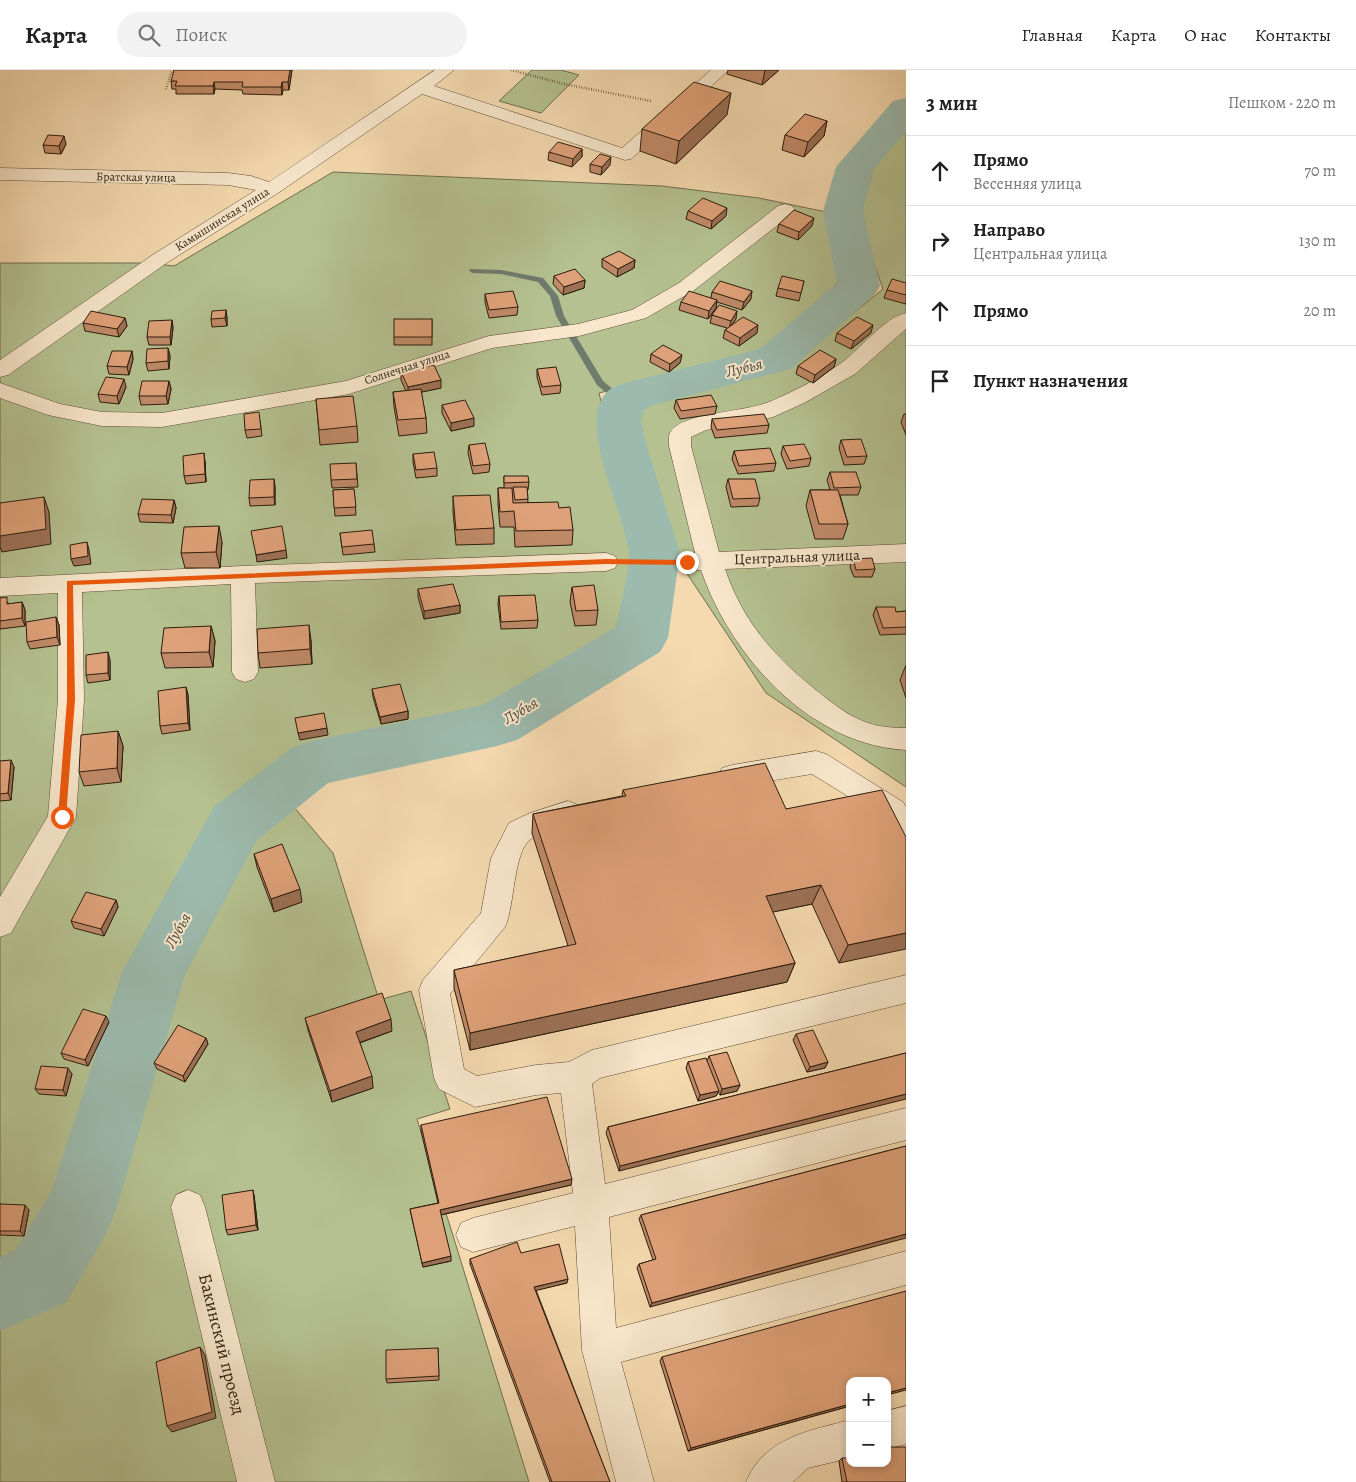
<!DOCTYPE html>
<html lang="ru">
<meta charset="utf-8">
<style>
:root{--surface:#fff;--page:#f2f2f2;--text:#222;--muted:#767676;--line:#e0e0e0}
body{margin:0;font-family:Alegreya,serif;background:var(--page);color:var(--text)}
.controls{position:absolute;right:15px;bottom:15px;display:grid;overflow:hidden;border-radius:10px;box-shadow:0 2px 8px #0003}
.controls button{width:45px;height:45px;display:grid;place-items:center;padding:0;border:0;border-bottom:1px solid var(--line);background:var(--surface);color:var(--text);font:25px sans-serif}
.stop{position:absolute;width:15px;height:15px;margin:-11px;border:4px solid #ea580c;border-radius:50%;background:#fff}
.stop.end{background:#ea580c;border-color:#fff;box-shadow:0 1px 5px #0008}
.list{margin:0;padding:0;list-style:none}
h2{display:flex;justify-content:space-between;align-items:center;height:65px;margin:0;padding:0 20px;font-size:21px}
h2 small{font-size:16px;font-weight:400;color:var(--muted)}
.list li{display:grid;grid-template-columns:32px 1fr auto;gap:15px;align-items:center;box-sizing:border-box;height:70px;padding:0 20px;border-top:1px solid var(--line)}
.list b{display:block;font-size:19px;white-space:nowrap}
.list p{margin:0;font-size:16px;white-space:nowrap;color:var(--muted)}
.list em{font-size:16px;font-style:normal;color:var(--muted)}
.icon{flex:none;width:28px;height:28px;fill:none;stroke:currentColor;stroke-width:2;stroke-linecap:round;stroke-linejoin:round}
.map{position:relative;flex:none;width:906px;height:1412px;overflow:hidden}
header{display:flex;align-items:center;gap:30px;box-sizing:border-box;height:70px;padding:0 25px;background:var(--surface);border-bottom:1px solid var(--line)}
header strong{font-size:24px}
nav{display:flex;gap:28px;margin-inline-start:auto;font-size:18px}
.search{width:350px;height:45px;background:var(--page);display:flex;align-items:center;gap:12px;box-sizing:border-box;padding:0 18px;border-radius:28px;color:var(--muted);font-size:19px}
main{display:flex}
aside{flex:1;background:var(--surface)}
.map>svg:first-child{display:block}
.green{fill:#b5c190;stroke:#706e4e}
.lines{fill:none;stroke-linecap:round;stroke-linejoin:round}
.stream{fill:#6f7b6d;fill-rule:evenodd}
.river{fill:#9cbaad;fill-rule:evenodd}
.minor-casing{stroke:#5e4c36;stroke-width:1}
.path-far1{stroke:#2c1c0d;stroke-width:2.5;stroke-dasharray:0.5 2;stroke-linecap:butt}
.path{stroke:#2c1c0d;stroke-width:3;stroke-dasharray:1 2.5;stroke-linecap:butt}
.minor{fill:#f8e7cc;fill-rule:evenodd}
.wall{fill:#c08a68;stroke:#2c1c0d}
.shaded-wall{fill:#9c7155;stroke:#2c1c0d}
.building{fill:#dfa179;stroke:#2c1c0d}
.route{fill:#ea580c}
.labels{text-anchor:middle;stroke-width:4;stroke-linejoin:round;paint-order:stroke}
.far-street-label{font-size:12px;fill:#2c1c0d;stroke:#f8e7cc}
.street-label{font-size:15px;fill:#2c1c0d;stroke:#f8e7cc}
.water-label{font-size:16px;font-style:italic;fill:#4e4b3d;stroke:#f8e7cc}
.near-street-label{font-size:18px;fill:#2c1c0d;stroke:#f8e7cc}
</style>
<header>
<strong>Карта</strong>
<div class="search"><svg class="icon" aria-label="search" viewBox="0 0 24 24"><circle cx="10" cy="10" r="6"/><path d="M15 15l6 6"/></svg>Поиск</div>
<nav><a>Главная</a><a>Карта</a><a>О нас</a><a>Контакты</a></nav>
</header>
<main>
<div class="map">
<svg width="906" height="1412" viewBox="0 0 906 1412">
<rect width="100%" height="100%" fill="#f5dab0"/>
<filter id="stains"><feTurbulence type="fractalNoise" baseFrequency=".004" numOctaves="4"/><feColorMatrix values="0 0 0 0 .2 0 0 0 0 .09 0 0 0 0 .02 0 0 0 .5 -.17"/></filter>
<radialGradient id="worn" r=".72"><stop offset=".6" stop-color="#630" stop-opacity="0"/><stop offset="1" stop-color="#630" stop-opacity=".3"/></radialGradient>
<g class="green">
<path d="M532,0H561L579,5L541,43L499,31Z"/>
<path d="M906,58V717L766,623L684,499L638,377L640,337L784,299L883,219L855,142L868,99Z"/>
<path d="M333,102L662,116L759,128L831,143L839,211L771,279L599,323L635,476L623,563L491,644L309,677L271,710L333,783L379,930L411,921L450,1039L417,1049L529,1412H0V193H149L174,196Z"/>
</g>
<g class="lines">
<path class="stream" d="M470,199L501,200L543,208L558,226L564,246L603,311L626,330V334H620L597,315L556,246L550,226L538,212L501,204L473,203L469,201Z"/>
<path class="river" d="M906,28V62L874,99L863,141L880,216L874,225L791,299L653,335L644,340L641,351L647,377L680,483L668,568L660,582L517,670L497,676L328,713L256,771L184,907L117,1137L107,1162L67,1232L0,1261V1187L15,1180L52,1120L122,902L214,737L292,678L312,671L483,635L616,557C619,541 631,496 629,482C625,446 575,349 608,321C611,318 617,316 621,314L760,279L837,213L823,141L836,97L893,31Z"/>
<defs>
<g id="minor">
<path d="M435,0H454L434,16L622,78L711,0H729L631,89L625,90L422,24L278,123L168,192L8,305L0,307V290L154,184L256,120L228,115L0,110V98L228,103L251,106L269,112Z"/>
<path d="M785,134L792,136L795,140L792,144L693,221L646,248L579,266L492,278L349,324L162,357L102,356L48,345L0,328V313L60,334L102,342L162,343L346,311L489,266L578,254L632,240L679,213L778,136Z"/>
<path d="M906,243V259L855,304L804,333L773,347L706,360L691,367V376L719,482L906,474V492L725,499C742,550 774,587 816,620C832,633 848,646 868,653C880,657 893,658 906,658V680C810,675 731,587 701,500L687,501L678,498L675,492L678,486L695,483L669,376C669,371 668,365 671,361C683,343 746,342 769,332C793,322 818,309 840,294C860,280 883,248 906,243Z"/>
<path d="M606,483L615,486L618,492L615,498L606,501L255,513L258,602L254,609L245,612L236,609L232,602L231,514L82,522L84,630L76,747L11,863L0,867V827L48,746L58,630V523L0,526V508L243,496Z"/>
<path d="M816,681L826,684L903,732L906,737V776L896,772L883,748L812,704L732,717L722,714L718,706L722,698L732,695Z"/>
<path d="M568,731L578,735L582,743L578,751C563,756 544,759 531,769C513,781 515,836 505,857L450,924L464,999L477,1006L536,995L569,992L592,980L906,905V933L600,1008L592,1014L605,1114L906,1038V1070L609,1147L616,1258L906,1181V1215L621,1292L654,1412H616L582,1280L575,1156L473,1182L461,1177L456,1165L461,1153L473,1148L573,1123L561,1023L536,1025L475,1037L439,1019L434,1008L419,920L423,910L481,843L491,788L509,753L530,743Z"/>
<path d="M188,1120L200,1125L205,1137L275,1412H237L171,1137L176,1125Z"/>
<path d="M906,1336V1374L887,1379V1341Z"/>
<path d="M850,1350V1388L808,1398L793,1412H746C764,1368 808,1361 850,1350Z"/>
</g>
</defs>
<use href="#minor" class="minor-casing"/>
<g class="path-far1">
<path d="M511,0L564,14L651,31"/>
<path d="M166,19L172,0"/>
</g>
<path class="path" d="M633,492H662"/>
<use href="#minor" class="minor"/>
</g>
<g class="wall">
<path d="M292,0L289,20H283L282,25L243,24L242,20L215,19L214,24H176V19H172L171,11Z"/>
<path d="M728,0H779L762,15L727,4Z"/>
<path d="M727,45L676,94L640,81L642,59Z"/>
<path d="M827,51L824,66L804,87L782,80L785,65Z"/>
<path d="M66,74L61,84L45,83L43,75Z"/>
<path d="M582,79V87L572,97L548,90L549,82Z"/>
<path d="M590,94L610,95L601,105L590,102Z"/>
<path d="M688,141L726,146L711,159L686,149Z"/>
<path d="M779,154L812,156L798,170L777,162Z"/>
<path d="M602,189L635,190L634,198L617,207L602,197Z"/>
<path d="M554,206L585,210L584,218L563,225L553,214Z"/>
<path d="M804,211L799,231L776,226L778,218Z"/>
<path d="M906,213V234L884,228L887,220Z"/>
<path d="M712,222L751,229L742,240L717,232L716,238L708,249L679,240L681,232L711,228Z"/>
<path d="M485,224L518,237L517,245L489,248L485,232Z"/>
<path d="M226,240L227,248V256L212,257L211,249Z"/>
<path d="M712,245L736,249L731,255L757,263L739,276L723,268L725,260L727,258L710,253Z"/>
<path d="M125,248L127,256L119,267L85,261L83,253Z"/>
<path d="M432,249V275H394V267Z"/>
<path d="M172,250L173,258L171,275H149L147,267Z"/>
<path d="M837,263H871L851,279L835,271Z"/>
<path d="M168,278L170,286L169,299L148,301L146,293Z"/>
<path d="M132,281L133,289L129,305L109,304L107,296Z"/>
<path d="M651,284L680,293L669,302L650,292Z"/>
<path d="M836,289L834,297L813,313L796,304L798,296Z"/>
<path d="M537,299L561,315L560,323L542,325L537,307Z"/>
<path d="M401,302L441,318L421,322L426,348L427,363L399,366L394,337L393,322L406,321L401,310Z"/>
<path d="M169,311L171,319L168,334L141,335L139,326Z"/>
<path d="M126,317L119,334L100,332L98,324Z"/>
<path d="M316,329L357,356L358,372L320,375Z"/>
<path d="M676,330L717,336L715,344L680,349L674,338Z"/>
<path d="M442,335L474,356L451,361L442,343Z"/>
<path d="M904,344H906V365L901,352Z"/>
<path d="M712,349L769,355L767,363L715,368L711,357Z"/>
<path d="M260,350L262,366L247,368L245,360Z"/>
<path d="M841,370L867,386L864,394L844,395L839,378Z"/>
<path d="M469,375L490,394L489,402L473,404L468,383Z"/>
<path d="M783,376L811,388L809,396L787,399L781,384Z"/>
<path d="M734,381L776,393L774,401L738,404L732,389Z"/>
<path d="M413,384L437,398V406L416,408L413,392Z"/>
<path d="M205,391L206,412L186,414L184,406Z"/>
<path d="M356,393L358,417L332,418L331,410Z"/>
<path d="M830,402L861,417L858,425H840L848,454L843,469H815L806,436L810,420H830L827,410Z"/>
<path d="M504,406L529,412L528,420H527L528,433L559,438L573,460L572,475L515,477L514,457H500L498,434V418H504Z"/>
<path d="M274,409L275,417V435L250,436L249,428Z"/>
<path d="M728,409L760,428L758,436L731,437L726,417Z"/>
<path d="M354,419L356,445L335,446L333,420Z"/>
<path d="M453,426L494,458V474L456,475L453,442Z"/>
<path d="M174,430L176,438L173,453L140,452L138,444Z"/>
<path d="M340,463L374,474L375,482L343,485Z"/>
<path d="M222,472L220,498H185L181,483Z"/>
<path d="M853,489L875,499L872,507H854L850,497Z"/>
<path d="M572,517L598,540L596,555L575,556L570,532Z"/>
<path d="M418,519L460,535V543L424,549L418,527Z"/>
<path d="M499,526L538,550L537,558L501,559L498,534Z"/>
<path d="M0,528L10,534L22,532L25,540V556L0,559Z"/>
<path d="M876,537L896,542L906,541V564L880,565L873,545Z"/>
<path d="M56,547L59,555L60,575L30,579L27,572Z"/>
<path d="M211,556L215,571L213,597L165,598L161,583Z"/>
<path d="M311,570L312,594L260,598L258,583Z"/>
<path d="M110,590V610L88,613L86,605Z"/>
<path d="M906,595V628L900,610Z"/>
<path d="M186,617L188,625L190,660L162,664L160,656Z"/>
<path d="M372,619L408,641V649L381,654L373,627Z"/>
<path d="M118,661L123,676L121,712L84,716L79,702Z"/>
<path d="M0,691L14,697L11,730L0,731Z"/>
<path d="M623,720L786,739L906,767L839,893L812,834L772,842L795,893L787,912L470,980L454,918V900L568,876L532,763L533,744L622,726Z"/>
<path d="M254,784L302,832L274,842L257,797Z"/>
<path d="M116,830L118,837L104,866L74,858L71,851Z"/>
<path d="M305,948L392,961L360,973L373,1018L332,1032L308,960Z"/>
<path d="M109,952L88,996L64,989L61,983Z"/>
<path d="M796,964L828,992L825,998L807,1002L793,970Z"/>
<path d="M206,968L208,974L185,1012L157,999L154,993Z"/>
<path d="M906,983L619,1101L606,1063L608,1057Z"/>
<path d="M709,986L740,1015L737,1021L720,1025L718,1022L716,1026L698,1031L686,998L688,992L707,991Z"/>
<path d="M72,1004L66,1026L39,1024L35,1019Z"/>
<path d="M421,1055L571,1115L441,1145L451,1191L423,1197L411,1144L410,1139L438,1133L421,1061Z"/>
<path d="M906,1076L650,1237L637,1198L639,1194L653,1190L639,1149L641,1145Z"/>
<path d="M254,1125L258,1160L228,1165L226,1160Z"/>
<path d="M0,1134L29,1140L24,1166L0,1165Z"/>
<path d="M521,1183L567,1213L536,1220L610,1412H550L470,1194V1189Z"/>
<path d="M438,1278L439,1310L387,1313L386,1309Z"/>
<path d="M662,1287L850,1311V1336L688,1381L660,1291Z"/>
<path d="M842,1388L906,1412H842L839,1391Z"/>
</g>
<g class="shaded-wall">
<path d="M290,0H292L289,20L288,12Z"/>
<path d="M765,0H779L762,15Z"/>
<path d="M214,12L215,19L214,24L213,16Z"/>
<path d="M282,12L283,20L282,25L281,17Z"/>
<path d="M731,23L727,45L676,94L679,71Z"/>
<path d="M827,51L824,66L804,87L808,72Z"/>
<path d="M64,66L66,74L61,84L59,76Z"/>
<path d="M582,79V87L572,97L573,89Z"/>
<path d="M611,87L610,95L601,105L602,97Z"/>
<path d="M727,138L726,146L711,159L712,151Z"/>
<path d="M814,148L812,156L798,170L799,162Z"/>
<path d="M635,190L634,198L617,207L618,199Z"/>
<path d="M585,210L584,218L563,225L564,217Z"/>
<path d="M752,221L751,229L742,240L744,232Z"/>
<path d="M717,230L716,238L708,249L709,241Z"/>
<path d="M226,240L227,248V256L225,248Z"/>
<path d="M737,241L736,249L729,259L731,251Z"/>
<path d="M125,248L127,256L119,267L117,259Z"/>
<path d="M172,250L173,258L171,275L170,267Z"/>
<path d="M758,255L757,263L739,276L740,268Z"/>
<path d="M873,255L871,263L851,279L854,271Z"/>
<path d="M168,278L170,286L169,299L168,291Z"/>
<path d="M132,281L133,289L129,305L127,297Z"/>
<path d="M682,285L680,293L669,302L670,294Z"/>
<path d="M836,289L834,297L813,313L815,305Z"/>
<path d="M124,309L126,317L119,334L117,326Z"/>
<path d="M441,310V318L408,325V317Z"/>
<path d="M169,311L171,319L168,334L166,326Z"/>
<path d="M474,348V356L451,361V353Z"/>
<path d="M204,383L205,391L206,412L205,404Z"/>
<path d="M274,409L275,417V435L274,427Z"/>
<path d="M44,427L49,442L51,474L2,482L0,477V466Z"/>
<path d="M174,430L176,438L173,453L171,445Z"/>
<path d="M219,456L222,472L220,498L216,482Z"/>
<path d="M87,472L89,480L91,494L74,496L71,489Z"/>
<path d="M286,480L287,488L257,492L256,485Z"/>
<path d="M22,532L25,540V556L22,548Z"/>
<path d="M460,535V543L424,549V541Z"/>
<path d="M56,547L59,555L60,575L57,567Z"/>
<path d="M309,555L311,570L312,594L310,579Z"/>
<path d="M211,556L215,571L213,597L209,582Z"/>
<path d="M108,582L110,590V610L108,603Z"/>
<path d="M186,617L188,625L190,660L188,653Z"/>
<path d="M408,641V649L381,654L380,647Z"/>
<path d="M327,658L328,665L300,670L298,663Z"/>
<path d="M118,661L123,676L121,712L117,698Z"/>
<path d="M11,690L14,697L11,730L8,723Z"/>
<path d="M821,815L812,834L759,845L766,826Z"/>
<path d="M300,819L302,832L274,842L271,829Z"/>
<path d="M116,830L118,837L104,866L101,859Z"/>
<path d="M906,863V879L839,893L848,875Z"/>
<path d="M795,893L787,912L470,980V963Z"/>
<path d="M106,946L109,952L88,996L85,990Z"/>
<path d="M391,949L392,961L358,973L356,962Z"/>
<path d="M206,968L208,974L185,1012L183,1006Z"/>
<path d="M828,992L825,998L807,1002L810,997Z"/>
<path d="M68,998L72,1004L66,1026L63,1020Z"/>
<path d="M372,1006L373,1018L332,1032L330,1021Z"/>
<path d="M740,1015L737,1021L720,1025L722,1019Z"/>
<path d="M719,1021L716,1026L698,1031L700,1025Z"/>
<path d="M906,1024V1029L619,1101L620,1096Z"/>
<path d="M572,1109L571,1115L440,1145V1140Z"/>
<path d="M253,1120L254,1125L258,1160L256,1155Z"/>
<path d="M25,1135L29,1140L24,1166L20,1161Z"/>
<path d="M906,1164V1168L650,1237L652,1233Z"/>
<path d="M451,1186V1191L423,1197L422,1193Z"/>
<path d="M568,1209L567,1213L534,1221V1217Z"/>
<path d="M200,1277L205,1285L216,1348L172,1362L167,1356Z"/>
<path d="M906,1318V1320L887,1325V1323Z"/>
<path d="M850,1334V1336L688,1381L691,1378Z"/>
</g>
<g class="building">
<path d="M174,0H290L288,12H282L281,17H242L243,12H214L213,16H175L177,11H171Z"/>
<path d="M694,12L731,23L679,71L642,59Z"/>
<path d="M805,44L827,51L808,72L785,65Z"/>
<path d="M48,65L64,66L59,76L43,75Z"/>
<path d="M558,72L582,79L573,89L549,82Z"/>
<path d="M600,84L611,87L602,97L590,94Z"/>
<path d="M703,128L727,138L712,151L688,141Z"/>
<path d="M794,140L814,148L799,162L779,154Z"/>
<path d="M619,181L635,190L618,199L602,189Z"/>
<path d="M575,199L585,210L564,217L554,206Z"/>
<path d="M782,206L804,211L801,223L778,218Z"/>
<path d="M892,209L906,213V225L887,220Z"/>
<path d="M720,211L752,221L744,232L712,222Z"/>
<path d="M513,221L518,237L489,240L485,224Z"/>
<path d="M689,221L717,230L709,241L681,232Z"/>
<path d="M719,235L737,241L731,251L712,245Z"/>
<path d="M226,240L225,248L211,249L212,241Z"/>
<path d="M91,241L125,248L117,259L83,253Z"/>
<path d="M743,247L758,255L740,268L725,260Z"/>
<path d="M857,247L873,255L854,271L837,263Z"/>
<rect x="394" y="249" width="38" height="18"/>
<path d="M172,250L170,267H147L149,251Z"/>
<path d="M663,275L682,285L670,294L651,284Z"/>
<path d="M168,278V291L146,293L147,279Z"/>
<path d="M820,280L836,289L815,305L798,296Z"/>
<path d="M112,281H132L127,297L107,296Z"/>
<path d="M434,295L441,310L408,317L401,302Z"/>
<path d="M556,297L561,315L542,317L537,299Z"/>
<path d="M106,307L124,309L117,326L98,324Z"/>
<path d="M142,311H169L166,326H139Z"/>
<path d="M421,319L426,348L398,350L393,322Z"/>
<path d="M711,325L717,336L681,341L676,330Z"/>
<path d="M353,326L357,356L319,360L316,329Z"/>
<path d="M465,330L474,348L451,353L442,335Z"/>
<path d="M259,342L261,359L245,360L244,344Z"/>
<path d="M764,344L769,355L717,360L712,349Z"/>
<path d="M861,369L867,386L847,387L841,370Z"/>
<path d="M485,373L490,394L473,396L469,375Z"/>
<path d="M804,374L811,388L790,391L783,376Z"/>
<path d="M770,378L776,393L739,396L734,381Z"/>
<path d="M434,382L437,398L416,400L413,384Z"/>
<path d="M204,383L205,404L184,406L183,386Z"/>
<path d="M356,393L357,409L331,410L330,394Z"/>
<path d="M830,402H856L861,417L834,418Z"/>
<path d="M504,406H528L529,412L504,413Z"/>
<path d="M274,409V427L249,428L250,410Z"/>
<path d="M728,409H755L760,428L733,429Z"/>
<path d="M513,417H527L528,429L515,430Z"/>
<path d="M498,418H512L513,433L558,432L559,438L570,437L573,460L516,461L514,441L500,442Z"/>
<path d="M354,419L356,437L334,438L333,420Z"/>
<path d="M810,420H838L848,454H819Z"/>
<path d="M490,425L494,458L456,460L453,426Z"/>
<path d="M44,427L46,459L0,466V433Z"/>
<path d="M142,429L174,430L171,445L138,444Z"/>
<path d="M219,456L216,482L181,483L184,457Z"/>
<path d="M282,456L286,480L256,485L251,461Z"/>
<path d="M372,460L374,474L342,477L340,463Z"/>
<path d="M87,472L88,486L71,489L70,475Z"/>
<path d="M872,488L875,499L856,500L853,489Z"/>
<path d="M453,514L460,535L424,541L418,519Z"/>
<path d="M594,515L598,540L576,541L572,517Z"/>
<path d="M535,525L538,550L501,552L499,526Z"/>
<path d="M7,527V534L22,532V548L0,551V528Z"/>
<path d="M876,537H895L896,542L906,541V557L883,558Z"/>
<path d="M56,547L57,567L27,572L26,552Z"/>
<path d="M309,555L310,579L258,583L257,559Z"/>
<path d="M211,556L209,582L161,583L164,558Z"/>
<path d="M108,582V603L86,605V585Z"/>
<path d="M400,614L408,641L380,647L372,619Z"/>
<path d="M186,617L188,653L160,656L158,621Z"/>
<path d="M324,643L327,658L298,663L295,648Z"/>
<path d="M118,661L117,698L79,702L81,665Z"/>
<path d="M11,690L8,723L0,724V691Z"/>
<path d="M765,693L786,739L882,720L906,767V863L848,875L821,815L766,826L795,893L470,963L454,900L576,874L533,744L626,726L623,720Z"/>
<path d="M282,774L300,819L271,829L254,784Z"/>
<path d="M86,822L116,830L101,859L71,851Z"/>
<path d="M382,923L391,949L356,962L372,1006L330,1021L305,948Z"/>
<path d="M83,939L106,946L85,990L61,983Z"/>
<path d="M178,955L206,968L183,1006L154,993Z"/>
<path d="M813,960L828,992L810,997L796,964Z"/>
<path d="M727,982L740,1015L722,1019L709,986Z"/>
<path d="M906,983V1024L620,1096L608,1057Z"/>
<path d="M706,988L719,1021L700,1025L688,992Z"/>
<path d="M41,996L68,998L63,1020L35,1019Z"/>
<path d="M547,1027L572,1109L440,1140L451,1186L422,1193L410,1139L439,1133L421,1055Z"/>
<path d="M906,1076V1164L652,1233L639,1194L656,1189L641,1145Z"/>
<path d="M253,1120L256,1155L226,1160L222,1125Z"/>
<path d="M0,1134L25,1135L20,1161H0Z"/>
<path d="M517,1172L521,1183L559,1174L568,1209L534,1217L610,1412H552L470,1189Z"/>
<path d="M906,1221V1318L887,1323V1311H850V1334L691,1378L662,1287Z"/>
<path d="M200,1277L212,1342L167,1356L156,1292Z"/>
<path d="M438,1278L439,1306L386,1309V1280Z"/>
<path d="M887,1377H906V1412H847L842,1388H850V1393H887Z"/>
</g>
<path class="route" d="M606,489L687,490L691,492L687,495L606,494L73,515L75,630L66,747L62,751L58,747L67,630V511Z"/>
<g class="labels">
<g class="far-street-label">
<text transform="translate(136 107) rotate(1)" y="4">Братская улица</text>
<text transform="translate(222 149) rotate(-32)" y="4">Камышинская улица</text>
<text transform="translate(407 297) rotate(-18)" y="4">Солнечная улица</text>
</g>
<g class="street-label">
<text transform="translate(797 487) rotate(-2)" y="5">Центральная улица</text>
</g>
<g class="water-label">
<text transform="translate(744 297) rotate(-14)" y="6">Лубья</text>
<text transform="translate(520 640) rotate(-31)" y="6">Лубья</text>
<text transform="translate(177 860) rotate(-61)" y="6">Лубья</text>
</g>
<g class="near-street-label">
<text transform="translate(222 1274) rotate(76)" y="6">Бакинский проезд</text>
</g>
</g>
<rect width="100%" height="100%" filter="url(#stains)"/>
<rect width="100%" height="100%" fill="url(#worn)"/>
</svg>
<div class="controls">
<button>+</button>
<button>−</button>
</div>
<div class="stop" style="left:62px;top:747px"></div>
<div class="stop end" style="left:687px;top:492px"></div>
</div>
<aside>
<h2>3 мин<small>Пешком · 220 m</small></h2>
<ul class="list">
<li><svg class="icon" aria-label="ahead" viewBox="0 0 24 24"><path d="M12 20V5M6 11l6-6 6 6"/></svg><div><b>Прямо</b><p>Весенняя улица</p></div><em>70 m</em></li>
<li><svg class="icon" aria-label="right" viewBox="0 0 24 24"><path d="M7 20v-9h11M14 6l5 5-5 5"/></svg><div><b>Направо</b><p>Центральная улица</p></div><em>130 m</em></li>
<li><svg class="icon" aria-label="ahead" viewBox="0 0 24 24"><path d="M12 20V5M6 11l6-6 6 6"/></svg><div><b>Прямо</b></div><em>20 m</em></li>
<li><svg class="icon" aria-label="arrive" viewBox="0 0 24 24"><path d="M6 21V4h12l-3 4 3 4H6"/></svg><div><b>Пункт назначения</b></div></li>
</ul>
</aside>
</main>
